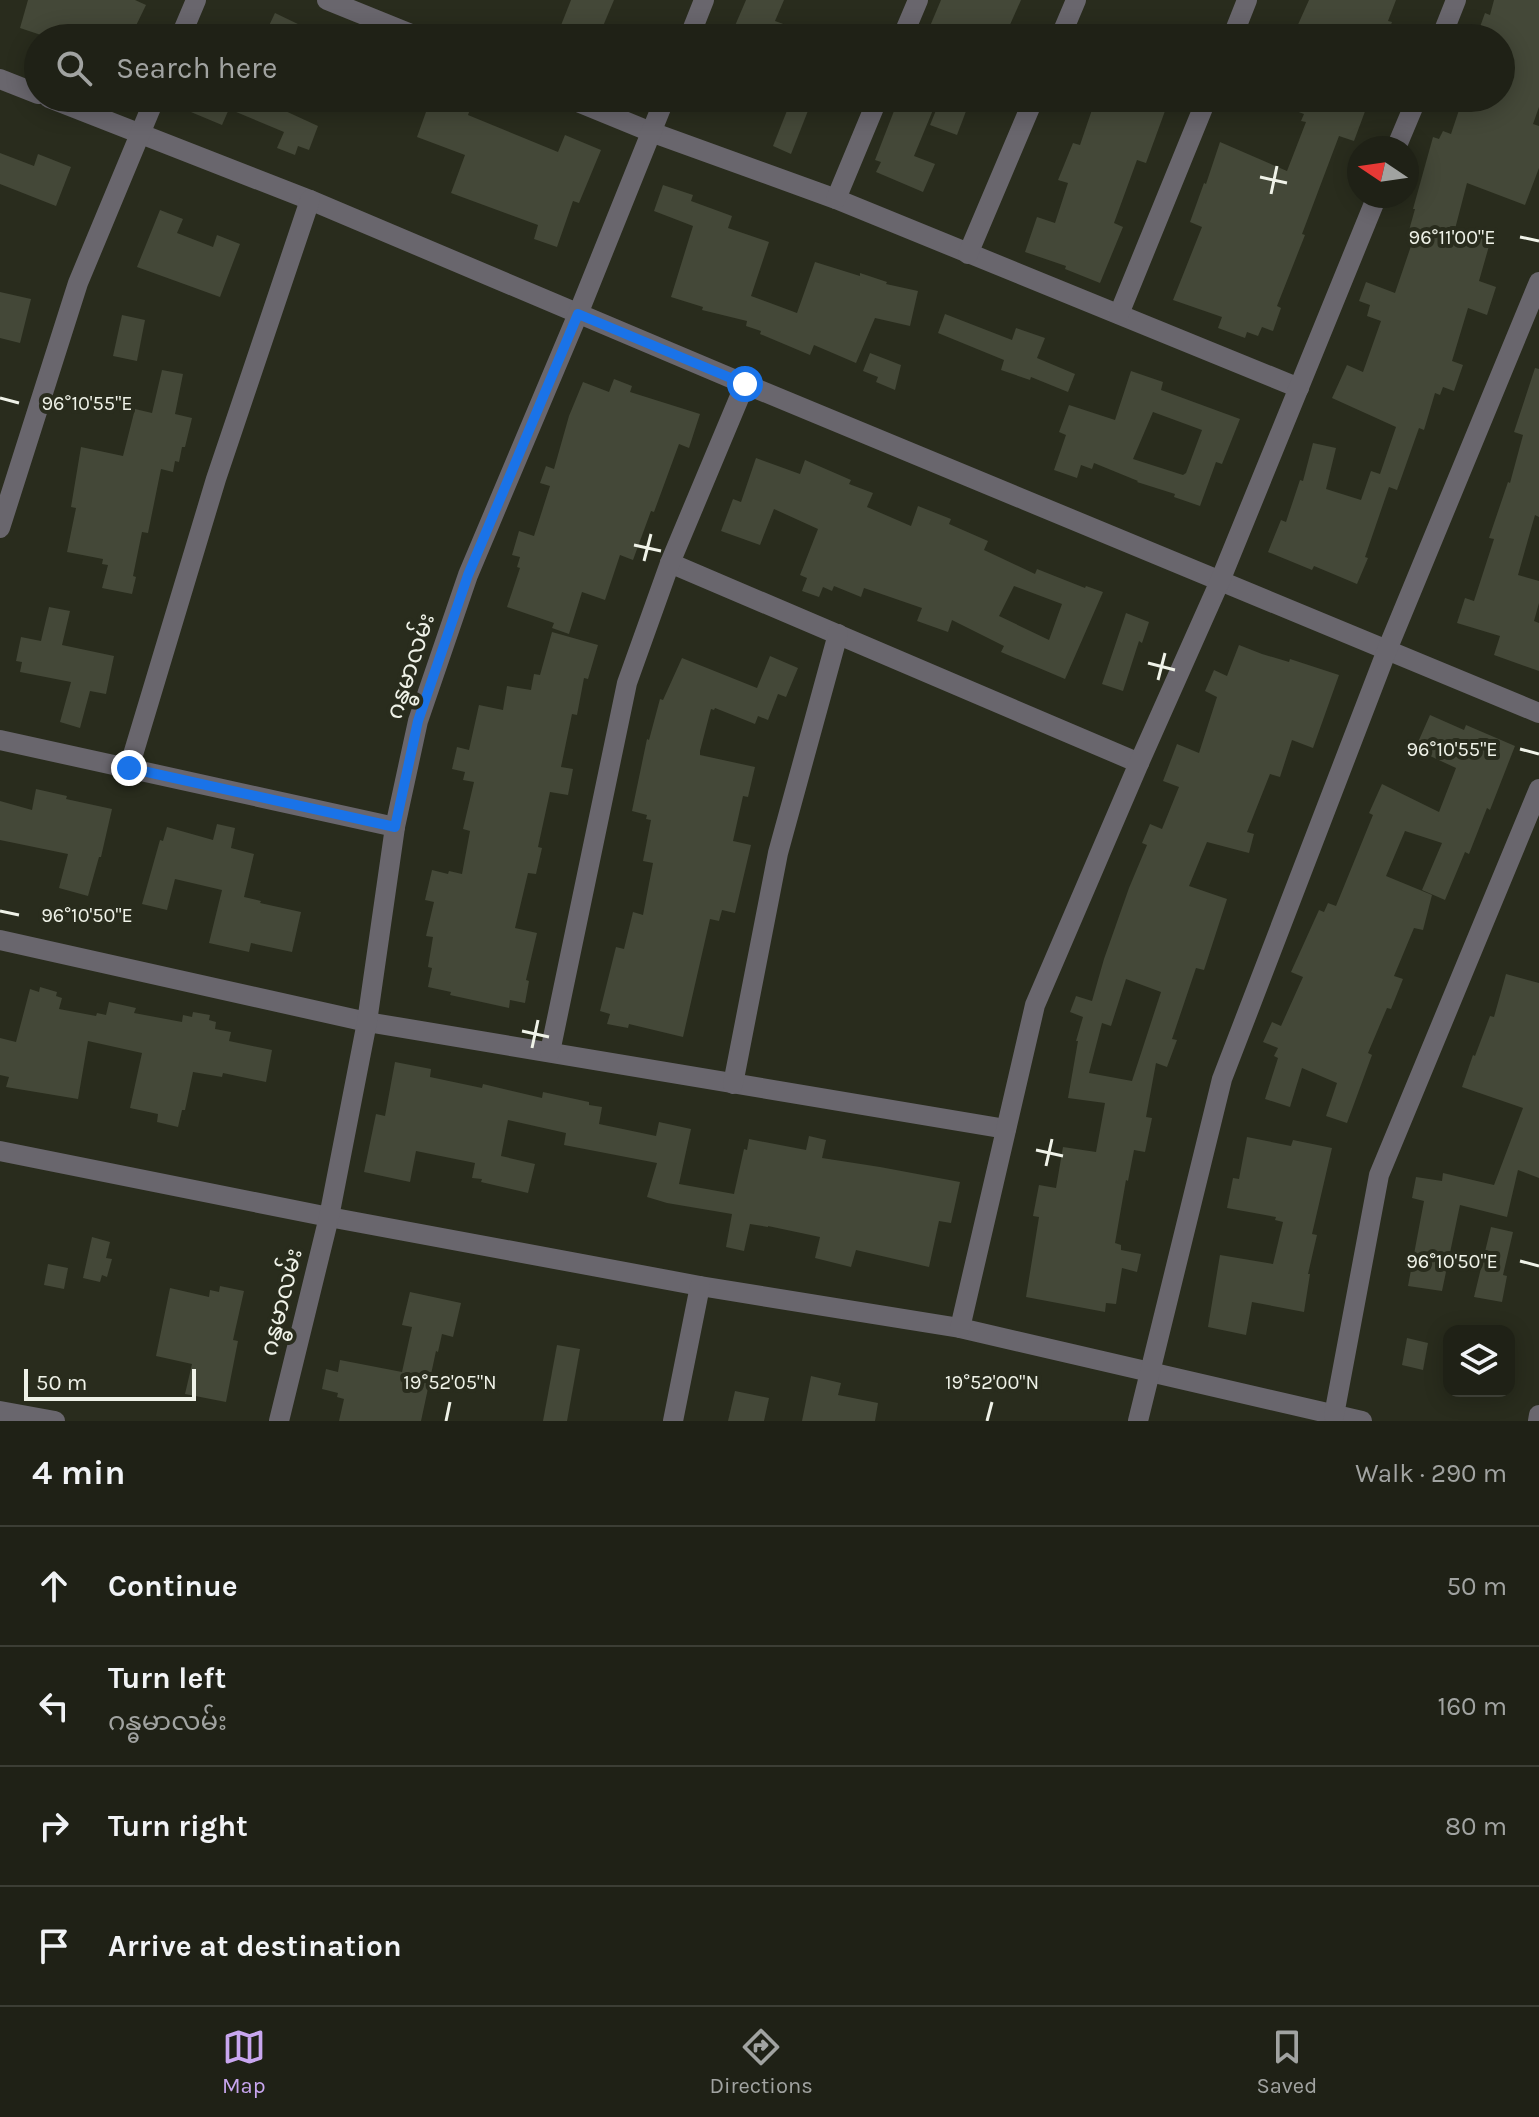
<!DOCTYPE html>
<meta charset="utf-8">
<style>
:root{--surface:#1f2116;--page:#27291f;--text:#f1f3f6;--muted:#a1a3a1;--line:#3c3e35;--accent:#c8a6ef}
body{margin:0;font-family:Karla,"Noto Sans Myanmar",sans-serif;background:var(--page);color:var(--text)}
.controls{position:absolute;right:24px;bottom:24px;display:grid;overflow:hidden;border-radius:16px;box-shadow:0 4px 20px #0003}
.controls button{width:72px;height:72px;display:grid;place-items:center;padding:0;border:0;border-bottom:2px solid var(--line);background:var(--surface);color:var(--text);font:40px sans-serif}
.compass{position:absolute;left:1347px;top:136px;width:72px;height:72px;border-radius:50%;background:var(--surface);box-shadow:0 4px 20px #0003;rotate:283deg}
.scale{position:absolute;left:24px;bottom:20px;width:172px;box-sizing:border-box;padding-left:8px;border:4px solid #eff2e8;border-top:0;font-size:22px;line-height:28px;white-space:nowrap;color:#eff2e8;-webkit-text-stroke:6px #292c1d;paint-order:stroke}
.stop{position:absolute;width:24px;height:24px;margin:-18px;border:6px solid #1a73e8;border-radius:50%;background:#fff}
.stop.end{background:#1a73e8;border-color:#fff;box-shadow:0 2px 8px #0008}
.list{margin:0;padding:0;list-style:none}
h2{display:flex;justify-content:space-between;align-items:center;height:104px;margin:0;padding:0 32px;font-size:34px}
h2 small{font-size:26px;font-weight:400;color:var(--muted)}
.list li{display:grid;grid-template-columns:52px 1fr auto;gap:24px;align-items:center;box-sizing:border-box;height:120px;padding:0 32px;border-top:2px solid var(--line)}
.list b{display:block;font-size:30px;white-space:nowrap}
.list p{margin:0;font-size:26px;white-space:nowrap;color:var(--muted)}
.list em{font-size:26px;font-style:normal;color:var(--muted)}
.icon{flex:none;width:44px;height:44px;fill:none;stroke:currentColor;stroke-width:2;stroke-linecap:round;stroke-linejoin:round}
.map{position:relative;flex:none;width:1539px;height:1421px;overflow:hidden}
.search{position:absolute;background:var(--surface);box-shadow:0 4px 20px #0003;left:24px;right:24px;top:24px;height:88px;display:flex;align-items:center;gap:20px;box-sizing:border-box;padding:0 28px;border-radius:44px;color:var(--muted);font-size:30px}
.sheet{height:584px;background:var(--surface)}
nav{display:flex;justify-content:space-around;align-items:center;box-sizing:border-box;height:112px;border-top:2px solid var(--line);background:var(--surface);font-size:22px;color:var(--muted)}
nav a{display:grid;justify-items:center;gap:4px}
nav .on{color:var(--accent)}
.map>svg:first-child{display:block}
.building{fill:#444838;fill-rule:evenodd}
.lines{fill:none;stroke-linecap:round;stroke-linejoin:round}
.minor{stroke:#69666d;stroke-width:20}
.route{stroke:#1a73e8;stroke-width:10}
.ticks{fill:none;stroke:#eff2e8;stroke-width:3}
.labels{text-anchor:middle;stroke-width:8;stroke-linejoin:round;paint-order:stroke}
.street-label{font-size:24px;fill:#eff2e8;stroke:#292c1d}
.ticks-label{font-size:20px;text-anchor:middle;fill:#eff2e8;stroke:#292c1d;stroke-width:8;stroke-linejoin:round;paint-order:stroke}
</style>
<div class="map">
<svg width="1539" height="1421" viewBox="0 0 1539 1421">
<rect width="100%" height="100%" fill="#292c1d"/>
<g class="building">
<path d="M28,0H135L146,5L130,38H50L20,28Z"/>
<path d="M571,0H614L598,38H556Z"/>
<path d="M746,0H784L775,21L816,36L815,38H758L734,28Z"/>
<path d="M941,0H1021L1004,38H925Z"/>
<path d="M1309,0H1396L1388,21L1392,22L1386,38H1292Z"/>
<path d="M1494,0H1539V107L1533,124L1539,126V168L1525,205L1467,183L1455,229L1491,239L1479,281L1496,287L1487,315L1468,308L1452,361L1463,365L1454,391L1443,387L1440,395L1435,393L1424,430L1419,428L1397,490L1389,487L1365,557L1368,558L1357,584L1314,566L1312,570L1268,552L1281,520L1286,522L1300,480L1303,481L1313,443L1336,448L1326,489L1361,500L1371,471L1380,474L1396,427L1332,398L1347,365L1363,372L1381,321L1367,316L1370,305L1359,301L1366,282L1395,293L1412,243L1406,241L1415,209H1413L1433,137L1439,139L1443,131L1451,134L1463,98H1501V38H1476L1485,13L1490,15Z"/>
<path d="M275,13L327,38H280L266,32Z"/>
<path d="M168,98H257L318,126L309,150L298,146L295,155L277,148L284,132L229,109L222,125L167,102Z"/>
<path d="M431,98H474L468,115L558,152L565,135L601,150L579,203L573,201L557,247L534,239L538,225L451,193L465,155L417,137Z"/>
<path d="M792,98H813L791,154L773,146Z"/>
<path d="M899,98L933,110L914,156L935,164L923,192L876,172L881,162L875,160Z"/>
<path d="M941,98H971L957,135L930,125Z"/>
<path d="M1096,98H1130L1165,111L1146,163L1137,160L1114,223L1123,227L1100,283L1065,269L1066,266L1025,252L1037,217L1055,223L1068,183L1058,180L1073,143L1080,145Z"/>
<path d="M1266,98H1370L1354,141L1339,136L1302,234L1305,235L1277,306L1281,308L1273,331L1262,327L1258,336L1247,332L1245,338L1218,328L1222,317L1173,300L1202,227L1190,222L1204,183L1206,184L1220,142L1287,171L1306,122L1301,121L1304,114L1266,100Z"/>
<path d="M0,153L34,166L38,154L71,167L56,206L0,184Z"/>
<path d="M663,185L693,195L691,201L732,216L728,228L769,242L751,296L797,313L815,262L860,276V273L887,282L886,284L918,291L910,326L875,318L856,363L814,345L810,355L760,334L761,331L746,326L747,321L702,310L703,307L671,297L693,226L654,211Z"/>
<path d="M160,210L183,219L177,233L213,247L217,235L240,244L220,297L137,267Z"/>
<path d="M0,292L31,299L20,343L0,338Z"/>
<path d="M945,314L1012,340L1016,328L1045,338L1037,358L1075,374L1068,392L1031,377L1030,380L1001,370L1004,360L938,333Z"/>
<path d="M122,315L145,320L137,361L113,356Z"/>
<path d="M870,353L901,365L895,390L876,382L878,377L863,371Z"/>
<path d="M1535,368L1539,369V517L1535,515L1518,575L1539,581V603L1534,621L1539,623V671L1494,655L1500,636L1457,623L1465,598L1474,601L1494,539L1489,538L1508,482L1510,483L1523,435L1514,432Z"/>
<path d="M162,370L183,374L175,414L192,418L185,447H182L179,462L175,461L173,472L161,469L148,533L142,532L133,576L136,577L132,594L102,588L108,565L102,564L103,559L67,552L76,508L71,507L81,447L123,456L135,409L152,413Z"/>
<path d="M1131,371L1163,382L1161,390L1240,419L1222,464L1216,462L1200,506L1174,497L1175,494L1137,482L1138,481L1094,463L1092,469L1081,465L1077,478L1054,470L1066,435L1059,432L1069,405L1115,420ZM1153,412L1202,430L1186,473L1183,475L1133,459Z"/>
<path d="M614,379L632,386L630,392L700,414L689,448L679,444L654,512L651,511L633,560L620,555L605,600L582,592L569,634L552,628L554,623L507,607L520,568L517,567L520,557L512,555L519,531L534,536L550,486L540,483L546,466L554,469L569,416L583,382L609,392Z"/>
<path d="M756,458L800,474L805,460L851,480L849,484L873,493L867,507L911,526L918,506L951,519L949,524L988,541L984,550L1035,574L1037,569L1085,588L1086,586L1103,592L1065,679L1001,652L1004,646L952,620L948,632L917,621L922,608L864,588L861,597L834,586L832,591L823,587L819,597L802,591L807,578L800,575L818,529L774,509L760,545L721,531L733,499L741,502ZM1014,586L1062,604L1049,640L999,616Z"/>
<path d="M49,607L70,611L62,645L114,656L106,694L90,691L80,728L60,722L71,682L20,672L22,662L16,661L21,637L41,641Z"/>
<path d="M1126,613L1149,622L1142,643L1139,641L1123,691L1102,684Z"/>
<path d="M552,632L598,645L588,679L584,678L577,715L572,714L561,767L573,769L568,795L550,792L538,847L542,848L536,874L528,873L515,928L537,933L526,980L529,981L525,1003L510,1000L509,1008L450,995L451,992L428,987L432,968L428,967L433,937L426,936L434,902L425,900L432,870L448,874L449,871L462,874L470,831L463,829L474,782L463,780L465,772L452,769L457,747L469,750L479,705L503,710L507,686L531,690L534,674L540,675Z"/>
<path d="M1239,645L1262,654L1289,662L1290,659L1339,675L1313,748L1292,740L1280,777L1270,774L1247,832L1254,834L1249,853L1207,842L1189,886L1227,899L1204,970L1196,968L1172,1039L1177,1040L1167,1067L1156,1063L1146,1117L1152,1118L1145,1152L1134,1150L1128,1181L1126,1180L1115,1243L1121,1245V1250L1141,1254L1137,1272L1122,1268L1116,1304L1106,1303L1105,1312L1026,1297L1039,1217L1033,1216L1039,1185L1056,1188L1063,1147L1096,1152L1105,1103L1068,1098L1078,1041H1076L1083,1017L1070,1012L1076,996L1092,1001L1104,959L1129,888L1147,845L1142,843L1150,824L1162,829L1179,787L1163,781L1177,744L1199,753L1217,697L1205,691L1214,670L1227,676ZM1126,979L1161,992L1132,1081L1089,1073L1102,1023L1111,1026Z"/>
<path d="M770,656L798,668L786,697L778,694L768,720L758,716L755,724L715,708L714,710L711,709L700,751V755L755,767L748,797L743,796L733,841L751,845L735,913L722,910L719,921L710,919L683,1037L629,1024L628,1028L607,1024L610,1014L600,1011L616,947L624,949L633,912L643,915L653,863L643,861L651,820L646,819L647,815L632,811L647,739L649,740L660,699L663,700L682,658L757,688Z"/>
<path d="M1430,715L1464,730L1466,725L1515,746L1490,810L1487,808L1469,854L1465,852L1445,900L1422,890L1442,843L1405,831L1386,876L1432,895L1423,930L1414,928L1394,976L1403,979L1391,1009L1387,1008L1368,1053L1372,1055L1347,1123L1326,1116L1337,1083L1302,1068L1290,1107L1265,1099L1278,1058L1274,1056L1278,1048L1263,1042L1272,1022L1281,1026L1303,977L1291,972L1319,910L1324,912L1328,903L1336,906L1373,815L1369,813L1382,784L1439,812L1456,768L1415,749Z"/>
<path d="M36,789L67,796L66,799L112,809L101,857H99L88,896L59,888L68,854L0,840V801L32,810Z"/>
<path d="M217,824L235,828L231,848L254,854L244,897L261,901L260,903L301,912L292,952L251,943L249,952L209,943L222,890L175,879L167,910L142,904L160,840L163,841L167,827L213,840Z"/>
<path d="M1506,974L1539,983V1178L1518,1170L1507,1217L1460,1205L1442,1291L1408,1286L1424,1201L1412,1198L1416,1177L1442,1181L1443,1173L1494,1185L1523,1108L1462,1087L1473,1055L1475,1056L1490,1016L1494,1017Z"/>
<path d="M40,987L57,992L56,996L62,998L59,1009L96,1016L97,1013L106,1015L109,1002L136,1008L134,1013L182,1022L183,1015L192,1017L193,1012L210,1015L209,1020L216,1022L215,1029L231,1032L229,1041L272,1050L266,1082L223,1073L222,1077L193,1072L185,1110H182L178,1127L157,1122L158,1114L130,1108L142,1053L88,1041L78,1099L6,1087L9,1077L0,1075V1038L16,1042L30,989L39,992Z"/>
<path d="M395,1062L431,1069L430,1077L482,1088L483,1084L542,1098L543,1092L589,1102V1105L602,1107L599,1124L656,1136L659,1122L691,1129L679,1184L734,1194L744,1149L747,1150L749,1139L806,1150L809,1136L826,1140L822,1158L880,1167L960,1182L951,1223L939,1221L929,1267L856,1250L851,1267L815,1258L820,1237L768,1226V1227L750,1224L744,1251L726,1247L732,1214L667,1203L647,1197L657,1163L564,1145L566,1133L508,1120L501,1156L535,1164L528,1193L481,1182L482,1179L472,1178L475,1163L416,1151L410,1182L364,1172L376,1114L385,1116Z"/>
<path d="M1247,1137L1291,1146L1293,1140L1332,1148L1312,1234L1317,1235L1308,1274H1310L1304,1312L1252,1302L1246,1335L1208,1327L1220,1255L1273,1264L1283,1222L1275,1220L1276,1217L1227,1208L1233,1178L1239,1179Z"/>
<path d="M1491,1227L1513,1232L1503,1275L1507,1276L1502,1302L1474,1297Z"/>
<path d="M92,1237L110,1242L106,1258L112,1259L107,1277L102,1275L100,1282L83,1278Z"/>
<path d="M48,1264L68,1268L64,1289L44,1285Z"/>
<path d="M220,1286L244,1291L233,1340L238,1341L226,1402L185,1394L192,1364L156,1356L170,1288L209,1297L210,1290L219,1292Z"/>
<path d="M410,1292L461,1303L453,1337L442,1334L438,1352L436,1351L421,1421H339L344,1399L337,1397L338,1393L322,1389L326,1369L338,1372L340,1360L402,1372L412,1327L402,1325Z"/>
<path d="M1407,1338L1428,1343L1423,1370L1402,1365Z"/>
<path d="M557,1345L580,1349L567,1421H543Z"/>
<path d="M811,1376L841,1383L838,1395L878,1403L875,1421H802Z"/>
<path d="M735,1391L769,1398L764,1421H728Z"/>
</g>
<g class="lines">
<g class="minor">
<path d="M327,0L421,38"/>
<path d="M180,38L196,0"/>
<path d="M689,38L704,0"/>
<path d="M902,38L918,0"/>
<path d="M1060,38L1076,0"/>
<path d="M1232,38L1247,0"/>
<path d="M1441,38L1456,0"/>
<path d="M0,79L38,94"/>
<path d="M49,98L310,200L745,384L1539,713"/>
<path d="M568,98L651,132L836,199L1299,388"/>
<path d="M1396,148L1417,98"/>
<path d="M836,199L878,98"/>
<path d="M968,254L1034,98"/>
<path d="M1119,314L1207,98"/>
<path d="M0,528L78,283L155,98"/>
<path d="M670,563L1139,763"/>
<path d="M0,740L395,827"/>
<path d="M129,768L216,479L310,200"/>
<path d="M0,940L367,1022L1006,1129"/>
<path d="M550,1052L627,683L670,563L745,384"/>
<path d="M733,1084L778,853L838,634"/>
<path d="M0,1151L329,1217L700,1286L960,1328L1362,1421"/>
<path d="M960,1328L1035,1005L1139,763L1220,581L1377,196"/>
<path d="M0,1411L55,1421"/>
<path d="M1334,1415L1379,1175L1539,789"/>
<path d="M279,1421L329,1217L367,1022L395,827L418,721L468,575L578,314L665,98"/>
<path d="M673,1421L700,1286"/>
<path d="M1138,1421L1222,1079L1387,650L1539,282"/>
<path d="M1538,1421L1539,1415"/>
</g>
</g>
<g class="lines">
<path class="route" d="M129,768L395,827L418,721L468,575L578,314L745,384"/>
</g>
<path class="ticks" d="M1260,177L1287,183M1271,194L1277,166M1520,237L1539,241M0,398L19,403M634,545L661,551M644,561L651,534M1148,663L1175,670M1158,680L1165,653M1520,749L1539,754M0,911L19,915M522,1031L549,1037M532,1048L538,1020M1036,1150L1063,1156M1046,1166L1052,1139M1520,1261L1539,1266M446,1421L450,1402M987,1421L992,1402"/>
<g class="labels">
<g class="street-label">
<text transform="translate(410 666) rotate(-72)" y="8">ဂန္ဓမာလမ်း</text>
<text transform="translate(281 1302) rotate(-76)" y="8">ဂန္ဓမာလမ်း</text>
</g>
</g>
<g class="ticks-label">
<text x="1452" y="244">96°11'00"E</text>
<text x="87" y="410">96°10'55"E</text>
<text x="1452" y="756">96°10'55"E</text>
<text x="87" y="922">96°10'50"E</text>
<text x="1452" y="1268">96°10'50"E</text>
<text x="450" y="1389">19°52'05"N</text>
<text x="992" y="1389">19°52'00"N</text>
</g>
</svg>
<div class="controls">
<button><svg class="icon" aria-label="layers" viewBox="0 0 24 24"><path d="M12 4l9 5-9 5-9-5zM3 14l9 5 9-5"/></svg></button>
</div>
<svg class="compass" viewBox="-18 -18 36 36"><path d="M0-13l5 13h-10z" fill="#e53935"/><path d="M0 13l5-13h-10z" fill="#a1a3a1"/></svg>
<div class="scale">50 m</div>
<div class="stop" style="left:745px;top:384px"></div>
<div class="stop end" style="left:129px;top:768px"></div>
<div class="search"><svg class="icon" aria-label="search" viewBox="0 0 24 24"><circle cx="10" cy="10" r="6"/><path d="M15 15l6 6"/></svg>Search here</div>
</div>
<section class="sheet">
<h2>4 min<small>Walk · 290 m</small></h2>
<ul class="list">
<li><svg class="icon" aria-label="ahead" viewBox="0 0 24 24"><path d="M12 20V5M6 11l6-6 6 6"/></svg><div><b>Continue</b></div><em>50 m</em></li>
<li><svg class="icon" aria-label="left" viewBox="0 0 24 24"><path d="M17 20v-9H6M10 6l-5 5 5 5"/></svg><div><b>Turn left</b><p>ဂန္ဓမာလမ်း</p></div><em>160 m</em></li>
<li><svg class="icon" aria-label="right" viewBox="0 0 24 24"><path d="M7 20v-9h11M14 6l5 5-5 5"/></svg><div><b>Turn right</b></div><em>80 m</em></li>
<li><svg class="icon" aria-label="arrive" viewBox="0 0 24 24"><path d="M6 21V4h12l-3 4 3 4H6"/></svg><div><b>Arrive at destination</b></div></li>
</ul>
</section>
<nav>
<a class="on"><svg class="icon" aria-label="map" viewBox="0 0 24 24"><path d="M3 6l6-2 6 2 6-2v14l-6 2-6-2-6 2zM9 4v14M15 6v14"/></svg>Map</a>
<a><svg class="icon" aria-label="directions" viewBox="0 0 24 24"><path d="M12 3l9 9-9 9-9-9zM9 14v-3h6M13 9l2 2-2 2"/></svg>Directions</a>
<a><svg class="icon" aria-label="saved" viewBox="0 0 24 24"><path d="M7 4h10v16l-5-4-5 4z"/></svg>Saved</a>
</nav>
